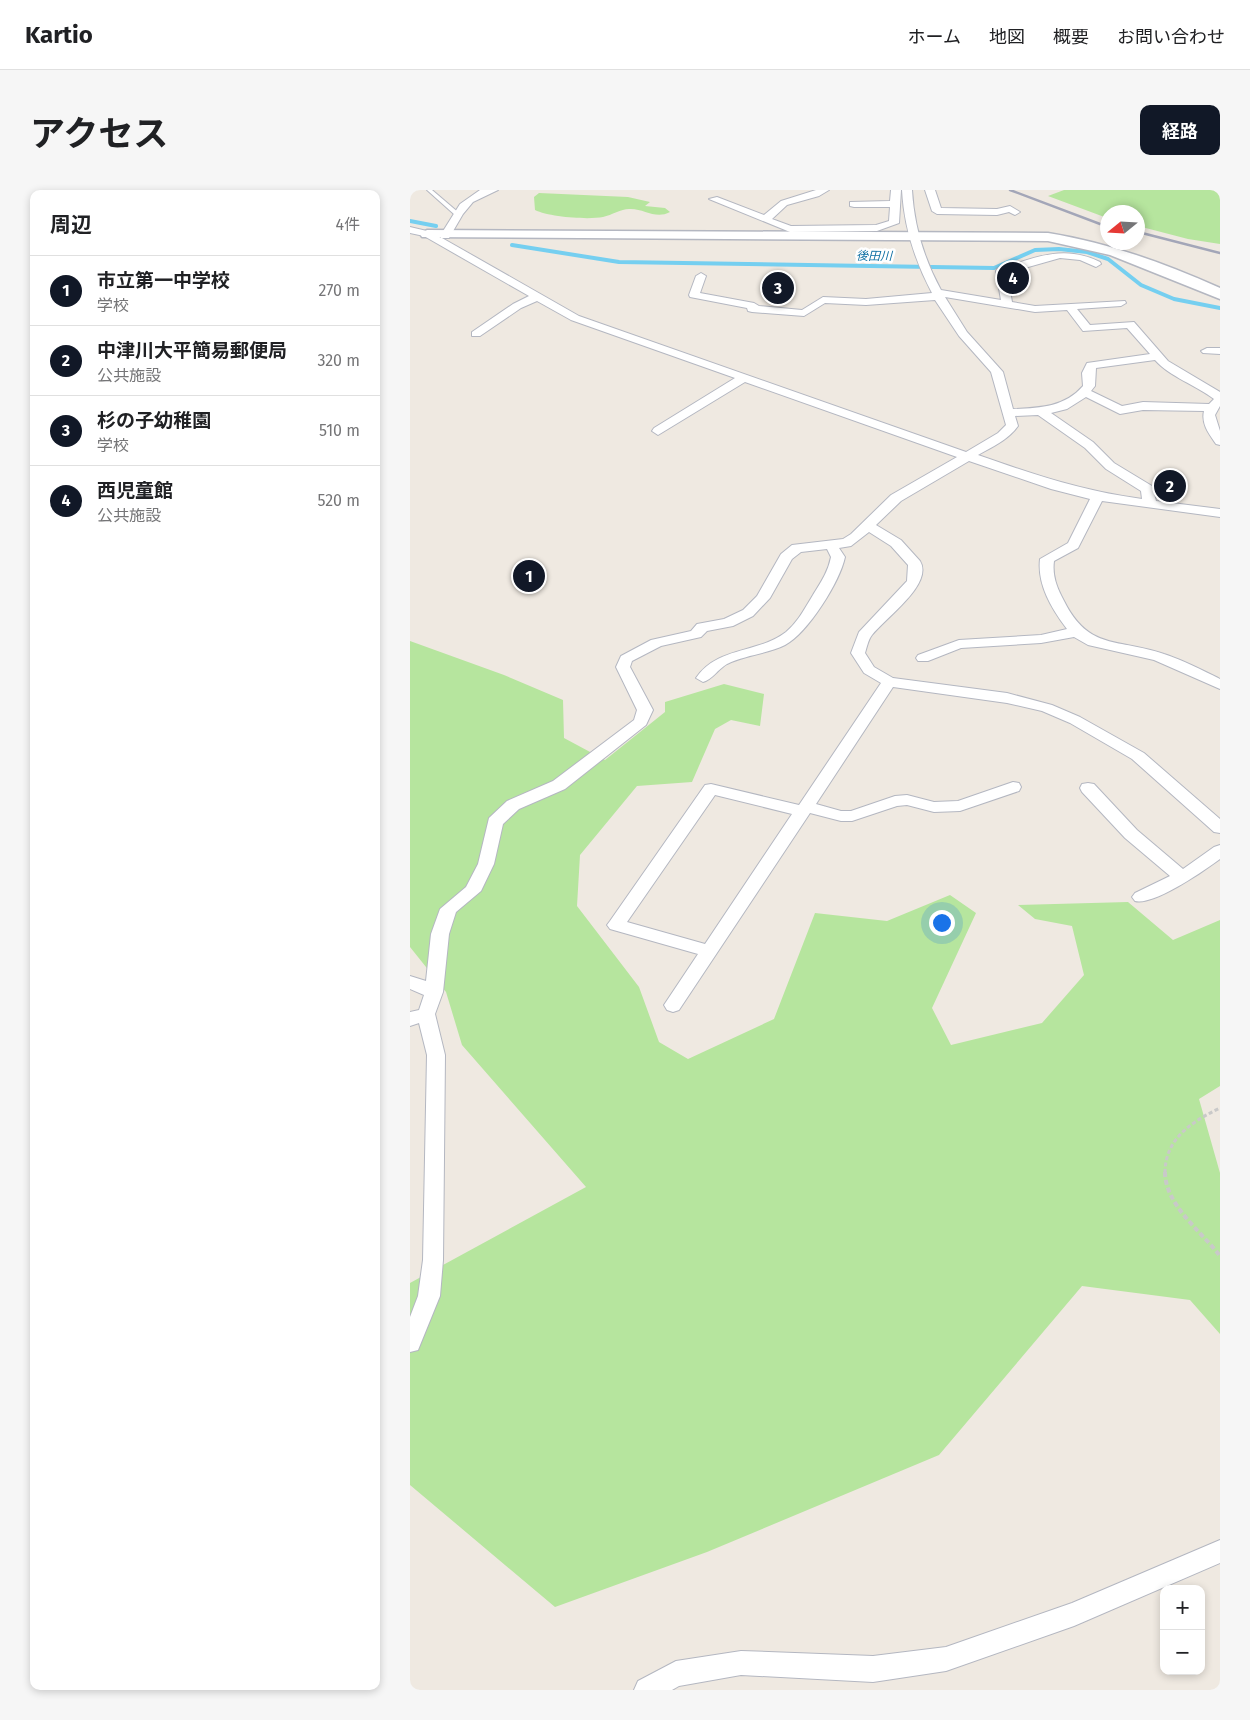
<!DOCTYPE html>
<html lang="ja">
<meta charset="utf-8">
<style>
:root{--surface:#fff;--page:#f6f6f6;--text:#202124;--muted:#757577;--line:#e0e0e0;--accent:#111827}
body{margin:0;font-family:"Fira Sans","Noto Sans JP",sans-serif;background:var(--page);color:var(--text)}
.controls{position:absolute;right:15px;bottom:15px;display:grid;overflow:hidden;border-radius:10px;box-shadow:0 2px 8px #0003}
.controls button{width:45px;height:45px;display:grid;place-items:center;padding:0;border:0;border-bottom:1px solid var(--line);background:var(--surface);color:var(--text);font:25px sans-serif}
.compass{position:absolute;left:690px;top:15px;width:45px;height:45px;border-radius:50%;background:var(--surface);box-shadow:0 2px 8px #0003;rotate:252deg}
.you{position:absolute;left:531px;top:732px;width:18px;height:18px;margin:-12px;border:4px solid #fff;border-radius:50%;background:#1a73e8;box-shadow:0 0 0 8px #1a73e833}
.badge{display:grid;place-items:center;width:32px;height:32px;border-radius:50%;background:var(--accent);color:#fff;font-size:16px;font-weight:700}
.pin{position:absolute;translate:-50% -50%;border:2px solid #fff;box-shadow:0 1px 5px #0006}
.list{margin:0;padding:0;list-style:none}
h2{display:flex;justify-content:space-between;align-items:center;height:65px;margin:0;padding:0 20px;font-size:21px}
h2 small{font-size:16px;font-weight:400;color:var(--muted)}
.list li{display:grid;grid-template-columns:32px 1fr auto;gap:15px;align-items:center;box-sizing:border-box;height:70px;padding:0 20px;border-top:1px solid var(--line)}
.list b{display:block;font-size:19px;white-space:nowrap}
.list p{margin:0;font-size:16px;white-space:nowrap;color:var(--muted)}
.list em{font-size:16px;font-style:normal;color:var(--muted)}
.map{position:relative;flex:none;width:810px;height:1500px;overflow:hidden;border-radius:10px}
header{display:flex;align-items:center;gap:30px;box-sizing:border-box;height:70px;padding:0 25px;background:var(--surface);border-bottom:1px solid var(--line)}
header strong{font-size:24px}
nav{display:flex;gap:28px;margin-inline-start:auto;font-size:18px}
.intro{display:flex;align-items:center;justify-content:space-between;box-sizing:border-box;height:120px;padding:0 30px}
h1{margin:0;font-size:35px}
.button{padding:12px 22px;border-radius:10px;background:var(--accent);color:#fff;font-size:18px;font-weight:700}
main{display:flex;gap:30px;padding:0 30px}
aside{flex:1;background:var(--surface);border-radius:10px;box-shadow:0 2px 8px #0003}
.map>svg:first-child{display:block}
.green{fill:#b6e59e}
.lines{fill:none;stroke-linecap:round;stroke-linejoin:round}
.stream{stroke:#75cff0;stroke-width:4}
.lane-casing{stroke:#b4b7c1;stroke-width:2}
.street-casing{stroke:#b4b7c1;stroke-width:2}
.secondary-casing{stroke:#b4b7c1;stroke-width:3}
.path-far1{stroke:#c9c9c9;stroke-width:3;stroke-dasharray:4 2.5;stroke-linecap:butt}
.path{stroke:#c9c9c9;stroke-width:4;stroke-dasharray:5 3;stroke-linecap:butt}
.lane{fill:#fff;fill-rule:evenodd}
.street{fill:#fff;fill-rule:evenodd}
.secondary{fill:#fff;fill-rule:evenodd}
.rail{stroke:#a3a6b8;stroke-width:2.5}
.labels{text-anchor:middle;stroke-width:5;stroke-linejoin:round;paint-order:stroke}
.far-water-label{font-size:12px;font-style:italic;fill:#0d6fa3;stroke:#fff}
</style>
<header>
<strong>Kartio</strong>
<nav><a>ホーム</a><a>地図</a><a>概要</a><a>お問い合わせ</a></nav>
</header>
<div class="intro"><h1>アクセス</h1><a class="button">経路</a></div>
<main>
<aside>
<h2>周辺<small>4件</small></h2>
<ul class="list">
<li><span class="badge">1</span><div><b>市立第一中学校</b><p>学校</p></div><em>270 m</em></li>
<li><span class="badge">2</span><div><b>中津川大平簡易郵便局</b><p>公共施設</p></div><em>320 m</em></li>
<li><span class="badge">3</span><div><b>杉の子幼稚園</b><p>学校</p></div><em>510 m</em></li>
<li><span class="badge">4</span><div><b>西児童館</b><p>公共施設</p></div><em>520 m</em></li>
</ul>
</aside>
<div class="map">
<svg width="810" height="1500" viewBox="0 0 810 1500">
<rect width="100%" height="100%" fill="#efe9e1"/>
<g class="green">
<path d="M654,0H810V54L778,49L728,36V22H698L697,28L638,6Z"/>
<path d="M129,3L218,7L240,12L235,16L255,18L260,22C245,30 234,18 219,19C211,19 202,25 193,27C178,30 139,27 125,20L124,7Z"/>
<path d="M0,451L94,485L153,510L154,548L195,570L255,522V512L314,494L354,504L350,536L321,530L305,539L282,592L227,596L170,665L167,716L229,797L249,852L278,869L364,829L405,723L477,731L540,705L566,723L522,818L541,855L632,833L674,785L662,736L625,729L608,715L718,712L763,750L810,730V896L789,909L810,983V1144L780,1110L672,1096L529,1265L297,1362L145,1417L0,1295V1093L176,997L52,855L36,802L0,757Z"/>
</g>
<g class="lines">
<g class="stream">
<path d="M0,31L26,36"/>
<path d="M102,55L209,72L584,78L625,60L649,59L677,62L698,69L731,95L764,109L810,118"/>
</g>
<defs>
<path id="lane" d="M17,0H22L49,23V25H45Z"/>
<g id="street">
<path d="M70,0H88L63,12L53,24L39,48H32L169,126L556,262L588,243L596,235L581,182L549,146L525,110L456,115L415,113L394,126L342,122L338,121L337,118L280,107L279,105L286,86L291,83L296,86L290,103L344,113L349,116L392,120L413,107L456,109L522,103C505,71 494,37 492,0H502C504,35 514,69 531,100L591,110L586,81L587,79C625,69 651,53 690,72L691,74L686,77L670,70L650,68L597,83L602,112L625,116L715,111L716,113L711,116L667,119L680,135L724,132L758,171L810,202V216L805,225L810,241V255L806,254C799,244 791,234 794,221L733,220L710,224L676,207L657,219L641,223L683,252L704,273L742,296L746,311L810,319V327L692,311L668,358L644,371C642,386 647,398 654,411C679,461 708,448 754,464C773,470 792,480 810,489V499L744,470L678,455L664,447L631,453L551,458L518,471H508L506,468L508,465L549,450L631,445L657,439C642,419 627,395 630,369L658,353L680,309L641,299L559,271L491,311L466,335L491,350L510,371C524,394 475,428 462,445C458,450 457,457 455,463L464,477L483,488L597,503L642,515L670,527L734,563L810,629V643L804,642L722,569L660,533L632,521L597,513L483,497L406,614L431,621H441L485,606L497,605L524,612L548,611L603,592L609,593L611,597L609,601L550,621L524,622L497,615L487,616L442,631H431L400,623L269,820L263,822L257,820L254,815L288,764L200,739L197,735L200,731L295,595L301,594L389,615L471,493L454,483L441,463L449,442L497,391L498,375L481,356L459,342L441,356L429,358L435,367C430,391 398,443 375,455C357,464 335,465 317,474C308,479 302,490 293,492L286,488C308,456 347,464 376,442C388,432 395,418 403,405C411,392 418,382 421,367L417,359L391,362L382,369L360,408L343,426L323,436L297,441L291,447L251,456L222,471L220,477L243,520L236,535L155,599L109,619L93,634L84,674L71,701L46,722L39,744L33,802L25,824L35,865L33,1070L30,1106L8,1160L0,1162V1127L8,1106L13,1070L17,865L9,833L0,836V822L9,820L14,805L0,799V786L16,791L21,744L30,719L56,697L68,674L79,628L97,611L143,591L224,530L227,520L206,477L211,466L241,450L281,441L287,434L314,429L333,420L347,406L371,364L382,355L433,349L441,344L481,305L547,267L335,192L248,245L242,241L244,238L325,188L161,130L127,111L111,118L70,146H62V142L103,114L119,106L14,46L0,43V37L21,42L31,48L30,46L50,14ZM535,107L625,122L657,120L673,141L717,138L740,164L677,173L672,183L673,196C655,217 630,218 603,219L593,182L557,142ZM745,170C760,187 786,195 804,209L799,214L733,212L712,216L681,201L685,196L686,178ZM628,225L675,258L696,279L731,301L732,309C672,301 625,285 568,265C582,257 598,250 608,236L605,226ZM305,605L382,624L295,754L217,732Z"/>
<path d="M406,0H419L409,6L377,15L362,29L381,36L466,35L479,31L480,17H444L440,16V12L480,11L481,0H491L489,33L467,41L380,42L299,9L307,7L354,25L371,11Z"/>
<path d="M515,0H525L531,18L587,19L600,16L610,22L605,25L599,22L587,25L527,24L522,21Z"/>
<path d="M797,158H810V164L793,163L791,161Z"/>
<path d="M678,593L684,594L727,640L773,679L804,657L810,655V669C794,681 743,716 725,711L722,707L725,703L760,686L715,648L672,602L670,598L672,594Z"/>
<path d="M810,1350V1373L664,1436L536,1481L463,1492L331,1485L269,1496L262,1500H224L228,1491L266,1471L331,1461L463,1466L536,1457L662,1413Z"/>
</g>
<path id="secondary" d="M17,40L638,43C699,53 754,73 810,98V109L700,65L638,51L12,47L10,44Z"/>
</defs>
<use href="#lane" class="lane-casing"/>
<use href="#street" class="street-casing"/>
<use href="#secondary" class="secondary-casing"/>
<path class="path-far1" d="M755,983C755,949 781,932 810,918"/>
<path class="path" d="M755,982C755,1015 792,1042 810,1066"/>
<use href="#lane" class="lane"/>
<use href="#street" class="street"/>
<use href="#secondary" class="secondary"/>
<g class="rail">
<path d="M600,0L698,37"/>
<path d="M728,42L810,63"/>
</g>
</g>
<g class="labels">
<g class="far-water-label">
<text transform="translate(464 66) rotate(1)" y="4">後田川</text>
</g>
</g>
</svg>
<div class="controls">
<button>+</button>
<button>−</button>
</div>
<svg class="compass" viewBox="-18 -18 36 36"><path d="M0-13l5 13h-10z" fill="#e53935"/><path d="M0 13l5-13h-10z" fill="#757577"/></svg>
<div class="you"></div>
<div class="pin badge" style="left:119px;top:386px">1</div>
<div class="pin badge" style="left:760px;top:296px">2</div>
<div class="pin badge" style="left:368px;top:98px">3</div>
<div class="pin badge" style="left:603px;top:88px">4</div>
</div>
</main>
